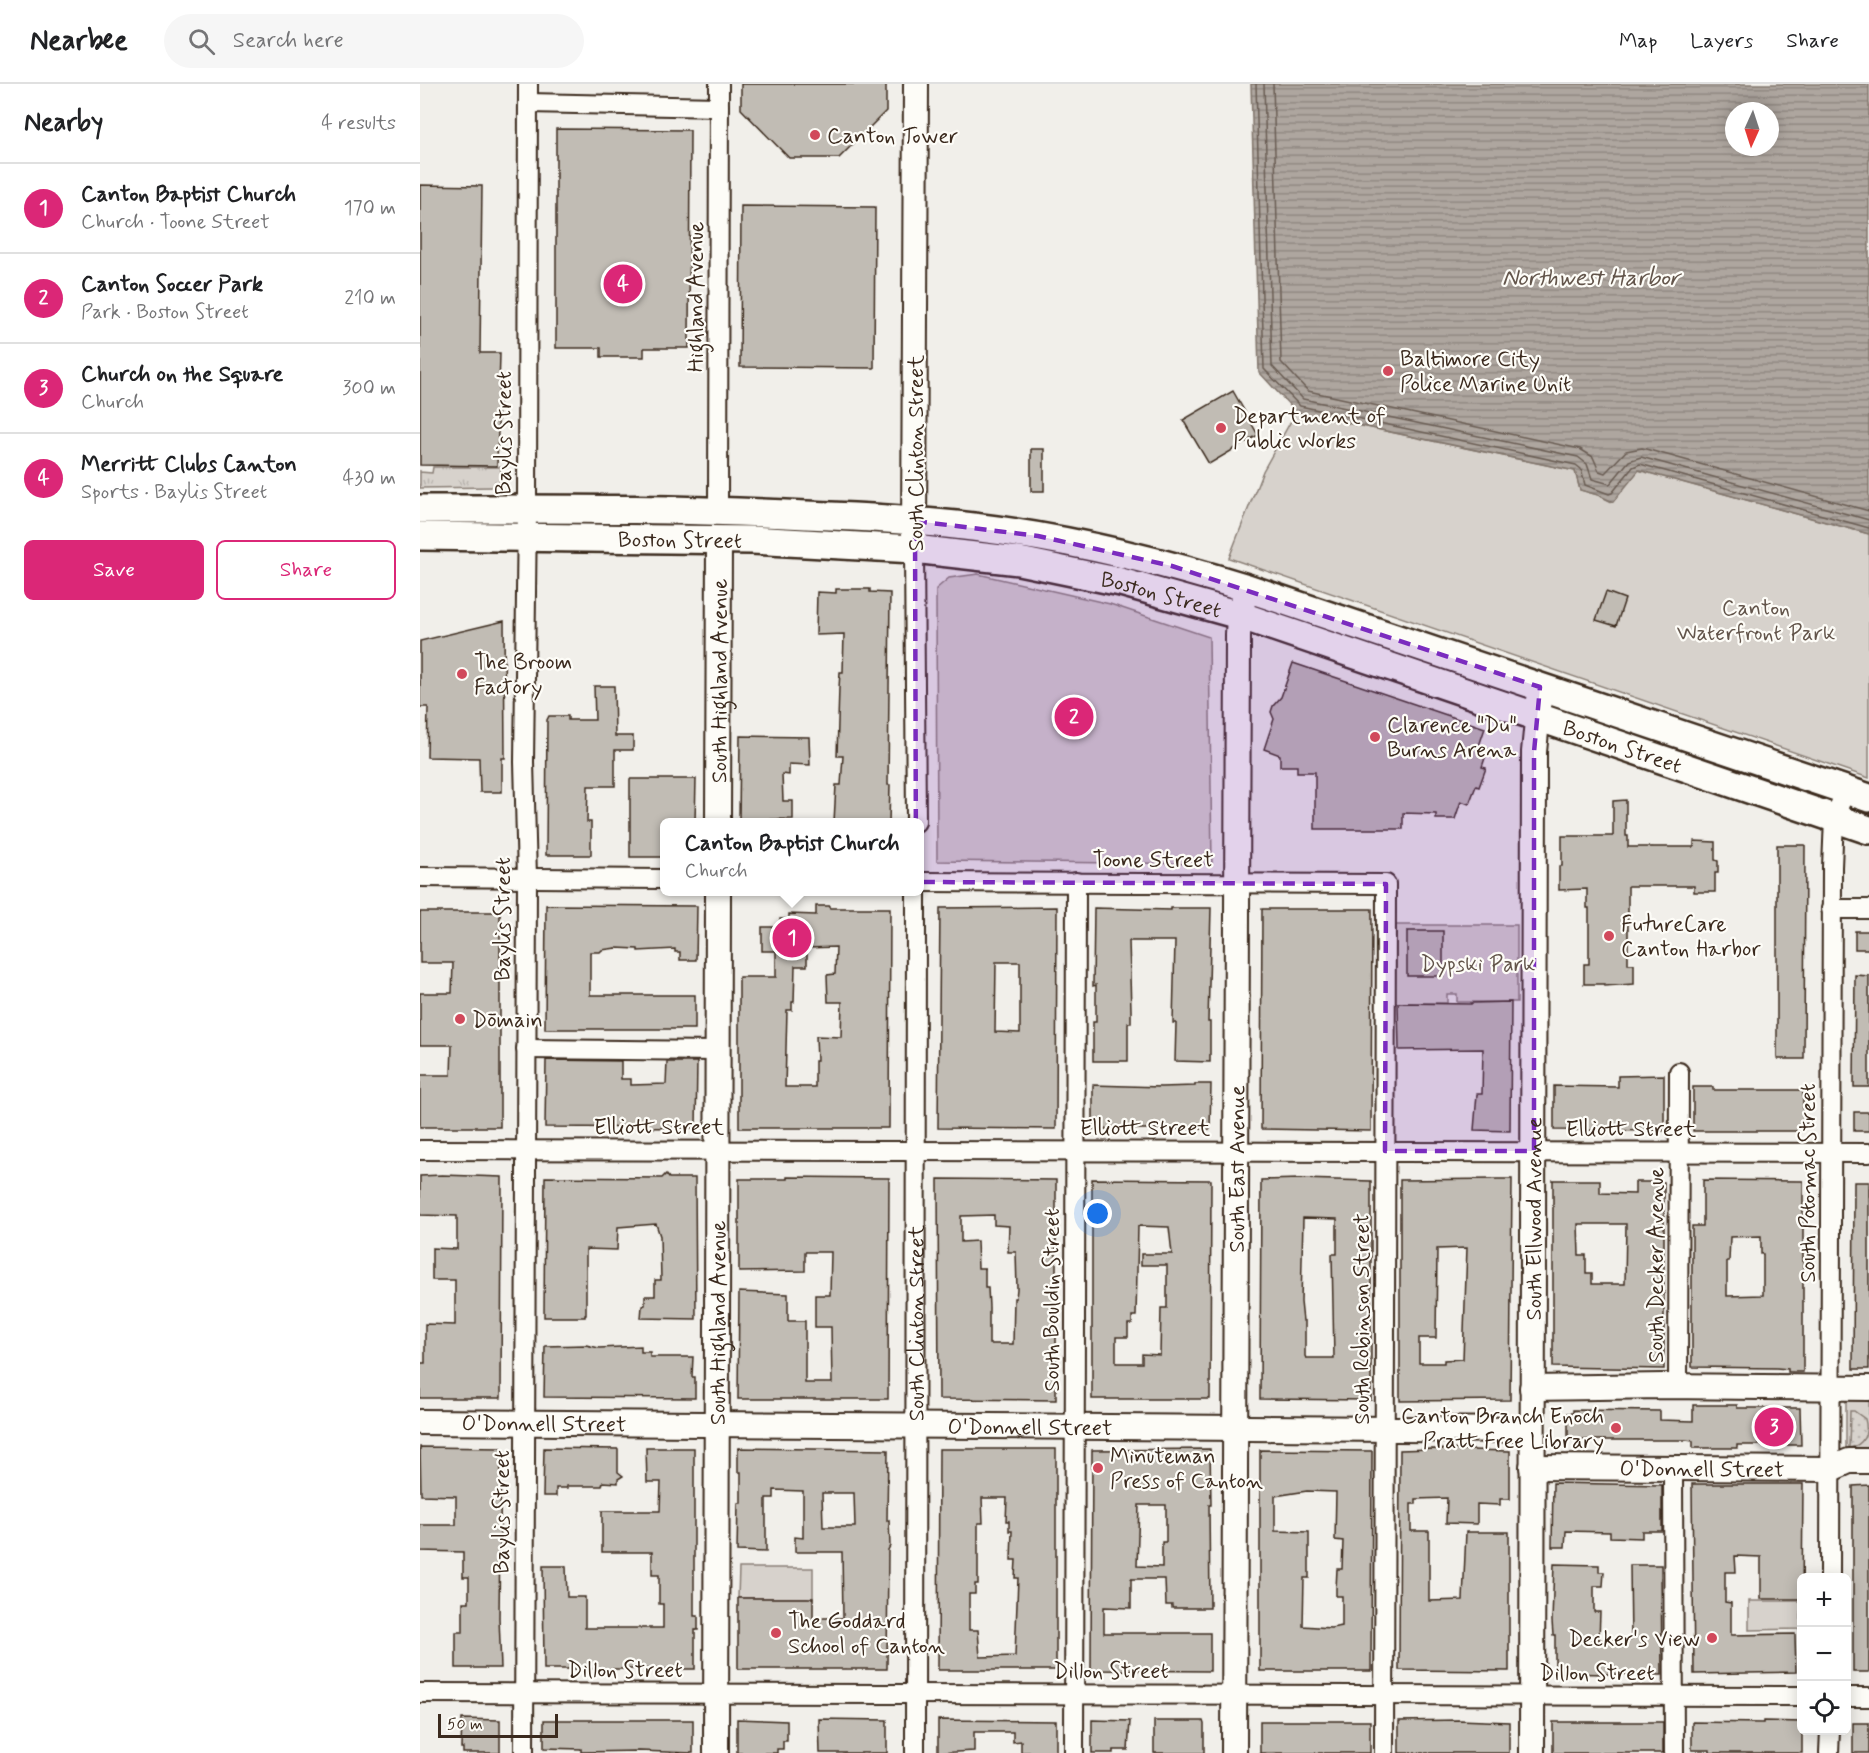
<!DOCTYPE html>
<meta charset="utf-8">
<style>
:root{--surface:#fff;--page:#f6f6f6;--text:#202124;--muted:#757577;--line:#e0e0e0;--accent:#db2777}
body{margin:0;font-family:Mynerve,sans-serif;background:var(--page);color:var(--text)}
.controls{position:absolute;right:18px;bottom:18px;display:grid;overflow:hidden;border-radius:9px;box-shadow:0 3px 15px #0003}
.controls button{width:54px;height:54px;display:grid;place-items:center;padding:0;border:0;border-bottom:2px solid var(--line);background:var(--surface);color:var(--text);font:30px sans-serif}
.compass{position:absolute;left:1305px;top:18px;width:54px;height:54px;border-radius:50%;background:var(--surface);box-shadow:0 3px 15px #0003;rotate:183deg}
.scale{position:absolute;left:18px;bottom:15px;width:120px;box-sizing:border-box;padding-left:6px;border:3px solid #3b2a1e;border-top:0;font-size:16px;line-height:21px;white-space:nowrap;color:#3b2a1e;-webkit-text-stroke:4px #fdfcf7;paint-order:stroke}
.you{position:absolute;left:678px;top:1130px;width:21px;height:21px;margin:-15px;border:4px solid #fff;border-radius:50%;background:#1a73e8;box-shadow:0 0 0 9px #1a73e833}
.badge{display:grid;place-items:center;width:39px;height:39px;border-radius:50%;background:var(--accent);color:#fff;font-size:20px;font-weight:700}
.pin{position:absolute;translate:-50% -50%;border:3px solid #fff;box-shadow:0 2px 6px #0006}
.popup{position:absolute;left:240px;top:734px;width:264px;height:78px;box-sizing:border-box;display:grid;place-content:center;border-radius:9px;background:var(--surface);filter:drop-shadow(0 2px 4px #0005);font-size:20px;white-space:nowrap;color:var(--muted)}
.popup b{font-size:22px;color:var(--text)}
.popup::after{content:'';position:absolute;left:50%;top:100%;margin-left:-12px;border:12px solid transparent;border-top-color:var(--surface)}
.list{margin:0;padding:0;list-style:none}
h2{display:flex;justify-content:space-between;align-items:center;height:78px;margin:0;padding:0 24px;font-size:26px}
h2 small{font-size:20px;font-weight:400;color:var(--muted)}
.list li{display:grid;grid-template-columns:39px 1fr auto;gap:18px;align-items:center;box-sizing:border-box;height:90px;padding:0 24px;border-top:2px solid var(--line)}
.list b{display:block;font-size:22px;white-space:nowrap}
.list p{margin:0;font-size:20px;white-space:nowrap;color:var(--muted)}
.list em{font-size:20px;font-style:normal;color:var(--muted)}
.actions{display:flex;gap:12px;padding:18px 24px}
.actions a{flex:1;padding:14px 0;border:2px solid var(--accent);border-radius:9px;text-align:center;font-size:21px;color:var(--accent)}
.actions .main{background:var(--accent);color:#fff}
.icon{flex:none;width:33px;height:33px;fill:none;stroke:currentColor;stroke-width:2;stroke-linecap:round;stroke-linejoin:round}
.map{position:relative;flex:none;width:1449px;height:1669px;overflow:hidden}
header{display:flex;align-items:center;gap:36px;box-sizing:border-box;height:84px;padding:0 30px;background:var(--surface);border-bottom:2px solid var(--line)}
header strong{font-size:28px}
nav{display:flex;gap:33px;margin-inline-start:auto;font-size:21px}
.search{width:420px;height:54px;background:var(--page);display:flex;align-items:center;gap:15px;box-sizing:border-box;padding:0 21px;border-radius:33px;color:var(--muted);font-size:22px}
main{display:flex}
aside{flex:1;background:var(--surface)}
.map>svg:first-child{display:block}
.grass{fill:url(#grass-tufts);stroke:#897e75;stroke-width:1.5}
.park{fill:#d7d2cc;stroke:#897e75;stroke-width:1.5}
.garden{fill:url(#garden-dots);stroke:#897e75;stroke-width:1.5}
.water{fill:url(#water-rules);stroke:#80746b;stroke-width:1.5;fill-rule:evenodd}
.lines{fill:none;stroke-linecap:round;stroke-linejoin:round}
.shore{stroke:#695c52;stroke-width:1.5}
.building{fill:#c1bcb4;stroke:#3b2a1e;stroke-width:1.5;fill-rule:evenodd}
.street-casing{stroke:#3b2a1e;stroke-width:22}
.secondary-casing{stroke:#3b2a1e;stroke-width:28}
.primary-casing{stroke:#3b2a1e;stroke-width:32}
.street{stroke:#fdfcf7;stroke-width:18}
.secondary{stroke:#fdfcf7;stroke-width:24}
.primary{stroke:#fdfcf7;stroke-width:27}
.marked{fill:#7b2cbf;fill-opacity:0.2;stroke:#7b2cbf;stroke-width:4.5;stroke-dasharray:12 8;stroke-linejoin:round}
.poi-dot{fill:#d1495b;stroke:#fdfcf7;stroke-width:2}
.labels{text-anchor:middle;stroke-width:4.5;stroke-linejoin:round;paint-order:stroke}
.poi-label{font-size:22px;fill:#3b2a1e;stroke:#fdfcf7;text-anchor:start}
.street-label{font-size:22px;fill:#3b2a1e;stroke:#fdfcf7}
.park-label{font-size:22px;fill:#62544a;stroke:#fdfcf7}
.water-label{font-size:24px;font-style:italic;fill:#63554b;stroke:#fdfcf7}
</style>
<header>
<strong>Nearbee</strong>
<div class="search"><svg class="icon" aria-label="search" viewBox="0 0 24 24"><circle cx="10" cy="10" r="6"/><path d="M15 15l6 6"/></svg>Search here</div>
<nav><a>Map</a><a>Layers</a><a>Share</a></nav>
</header>
<main>
<aside>
<h2>Nearby<small>4 results</small></h2>
<ul class="list">
<li><span class="badge">1</span><div><b>Canton Baptist Church</b><p>Church · Toone Street</p></div><em>170 m</em></li>
<li><span class="badge">2</span><div><b>Canton Soccer Park</b><p>Park · Boston Street</p></div><em>210 m</em></li>
<li><span class="badge">3</span><div><b>Church on the Square</b><p>Church</p></div><em>300 m</em></li>
<li><span class="badge">4</span><div><b>Merritt Clubs Canton</b><p>Sports · Baylis Street</p></div><em>430 m</em></li>
</ul>
<div class="actions"><a class="main">Save</a><a>Share</a></div>
</aside>
<div class="map">
<svg width="1449" height="1669" viewBox="0 0 1449 1669">
<defs>
<pattern id="grass-tufts" width="24" height="20" patternUnits="userSpaceOnUse" patternTransform="scale(1.5)"><rect width="24" height="20" fill="#d7d2cc"/><path d="M3 7l-1-3M5 7V3M7 7l1-3M15 17l-1-3M17 17v-4M19 17l1-3" fill="none" stroke="#b9b4af"/></pattern>
<pattern id="garden-dots" width="8" height="8" patternUnits="userSpaceOnUse" patternTransform="scale(1.5)"><rect width="8" height="8" fill="#d7d2cc"/><path d="M2 2h.1M6 6h.1" fill="none" stroke="#b9b4af" stroke-width="1.8" stroke-linecap="round"/></pattern>
<pattern id="water-rules" width="6" height="5" patternUnits="userSpaceOnUse" patternTransform="scale(1.5)"><rect width="6" height="5" fill="#aea69f"/><path d="M0 2.5h6" fill="none" stroke="#8f8781"/></pattern>
</defs>
<rect width="100%" height="100%" fill="#f1efea"/>
<filter id="ink" filterUnits="userSpaceOnUse"><feTurbulence type="fractalNoise" baseFrequency=".0167" numOctaves="2"/><feDisplacementMap in="SourceGraphic" scale="12" xChannelSelector="R" yChannelSelector="G"/><feConvolveMatrix kernelMatrix="1 2 1 2 8 2 1 2 1" color-interpolation-filters="sRGB"/></filter>
<g filter="url(#ink)">
<path class="grass" d="M13,383H81L80,401L79,403H73L0,404V386V388L12,389Z"/>
<g class="park">
<path d="M876,328L1155,387L1160,406L1178,411L1192,418L1218,386L1449,450V694L809,474L843,387Z"/>
<path d="M558,490L690,520L789,553L792,780L517,777L516,505L529,494Z"/>
<path d="M976,841H1097V918H1037V910H1027V919H975Z"/>
<path d="M1429,1316H1449V1374L1426,1370V1317Z"/>
<path d="M319,1484H393V1514H318Z"/>
<path d="M1329,1517H1381V1545L1329,1546Z"/>
</g>
<path class="garden" d="M1430,1327H1434L1445,1335C1449,1349 1444,1361 1429,1364Z"/>
<path class="water" d="M831,0H1449V450L1219,386L1193,418L1178,411L1160,406L1155,387L876,328L839,288ZM1314,27H1350V63H1314Z"/>
<g class="lines">
<g class="shore">
<path d="M836,0L844,285L880,322L1156,381L1161,385L1165,401L1189,410L1192,409L1213,383L1220,380L1449,444"/>
<path d="M844,0L852,282L883,315L1158,373L1167,380L1172,395L1190,400L1209,377L1221,373L1449,436"/>
<path d="M853,0L861,278L888,307L1160,365L1173,373L1179,387L1185,389L1206,367L1222,364L1449,427"/>
</g>
</g>
<g class="building">
<path d="M321,0H466V27L419,74H369L321,25Z"/>
<path d="M136,45L270,46L269,264H224V273H181V264H136Z"/>
<path d="M0,101L62,102L60,269H80L77,382L0,381Z"/>
<path d="M321,122L455,123L454,284L320,283Z"/>
<path d="M813,307L838,351L789,380L763,336Z"/>
<rect x="611" y="365" width="13" height="42"/>
<path d="M416,505H450V508L470,509L468,701H470L469,738H414L416,701H421L423,672H417L419,604L420,588H423L424,550L396,551L397,508L416,509Z"/>
<path d="M1186,508L1205,515L1196,542L1176,536Z"/>
<path d="M84,537L85,674H82V708H60L59,674L7,673L8,623H0V557Z"/>
<path d="M873,579L1065,644L1059,662L1068,665L1062,683L1066,684L1059,703L1056,702L1049,720L1041,717L1035,735H1016V730L983,729V745H895V688H877V682H860V671L844,665L854,635L851,628L853,622L861,613Z"/>
<path d="M174,602H194L195,652H213V666H195V702H168L167,738H171V771H126L127,636L129,632H148V636H175Z"/>
<path d="M320,652L389,653L390,681L369,680V691L362,690L363,717H373V735L319,736Z"/>
<path d="M210,695H276L275,738H244V773H210Z"/>
<path d="M1206,716V752H1208V763H1274V757L1295,758V776L1298,777V789H1295V808H1274V802H1208V880H1214V900L1184,902V900H1164V880H1169V824H1167V805L1139,806V782H1142V752H1193V717Z"/>
<path d="M1357,761H1385L1384,975H1358L1357,973Z"/>
<path d="M126,821L277,822L276,876H260V868H255V865L218,867V865L196,864L182,866L180,868H170V911H275V945H125Z"/>
<path d="M396,822H410V824H470L469,1044H319V893H356V867H342V843H360V835H369V830L396,831ZM416,863L415,890L407,891L408,918H422L421,953L396,952L397,977H395V1003H365L367,926H372V918H374L375,882H387V864Z"/>
<path d="M637,823L636,1045L518,1044L520,824ZM576,878H600V949L575,948Z"/>
<path d="M674,824L751,826V824H791L788,938H790V978L755,977L756,939H753L755,857H709L711,926V939H708V977H673V938H676V901L673,902Z"/>
<path d="M842,825H952L951,1047L841,1045Z"/>
<path d="M0,828H80V1043H0V991H31L32,961H0V909H32L33,879H0Z"/>
<rect x="987" y="847" width="36" height="45"/>
<rect x="1435" y="847" width="14" height="18"/>
<path d="M1435,891L1449,892V1003H1434Z"/>
<path d="M1091,918L1090,1047L1054,1046L1057,1010H1062L1063,965L979,966L978,919L1051,920V919Z"/>
<path d="M126,976L201,977V995H211V1001L246,1000L247,978H277L276,1044L125,1043Z"/>
<path d="M1244,991V1047L1134,1046V1002L1198,1003V992Z"/>
<path d="M775,1000H791L790,1045H673V1001L741,1003L775,1002Z"/>
<path d="M1273,1003H1293V1006H1383V1030L1388,1036L1382,1047H1273Z"/>
<rect x="1434" y="1028" width="15" height="19"/>
<path d="M246,1090L249,1094H275L276,1235L221,1234L222,1222L225,1221V1212H235V1196H241L240,1152L236,1140L198,1143L197,1166L166,1165V1231H165V1233H124L125,1093L242,1094Z"/>
<path d="M22,1091L82,1093L81,1314H0V1279H5V1240L35,1241V1196H12V1164L37,1165V1132L0,1131V1092Z"/>
<path d="M367,1093L469,1094L468,1315H318L319,1208L368,1210V1237H385V1299H412L411,1243H395V1211H410L411,1168H385V1187L319,1188V1095H367Z"/>
<path d="M518,1095L636,1096V1316L519,1315ZM574,1131V1141L589,1142L588,1168H596L597,1205L596,1214H594L593,1260H569V1223L568,1204H565V1184H558L557,1157L541,1158V1132Z"/>
<path d="M672,1095L791,1096L790,1315H672ZM718,1142L749,1143L752,1170H721V1181H747V1224H741L740,1271L722,1270V1279H696V1253H708V1240H712V1232H716Z"/>
<path d="M881,1095L951,1097V1316L840,1315L841,1096ZM883,1134L917,1135V1170H912L914,1274H886L885,1272V1237H883L881,1218Z"/>
<path d="M1078,1095H1092L1090,1316L980,1317V1096ZM1047,1164L1043,1275L1024,1276V1279H999V1254H1016L1017,1165Z"/>
<path d="M1133,1096H1180V1109L1215,1110V1098H1244V1285L1133,1283ZM1158,1140H1206L1205,1200H1172V1189H1166V1171H1159Z"/>
<path d="M1283,1096L1383,1097V1288H1368V1285L1356,1284L1272,1283V1142H1283ZM1341,1152V1170H1343V1211L1307,1212V1177H1309L1310,1153Z"/>
<path d="M1434,1098H1449V1285H1433Z"/>
<path d="M166,1261L179,1264L221,1262V1268H230V1273H273L272,1293H275V1314L124,1313L125,1262Z"/>
<path d="M1273,1321H1317V1324H1380L1381,1361H1317V1364H1273V1357L1266,1356H1148V1329H1153V1326L1240,1327V1336L1273,1337Z"/>
<path d="M0,1363L81,1364L79,1534L81,1584H36V1548H43V1518H49V1493H43V1468L0,1467V1441H36V1412L1,1411Z"/>
<path d="M124,1364L198,1365V1388L203,1392L198,1395V1399L183,1398L182,1402H147V1404H136V1412H123Z"/>
<path d="M226,1364H274V1532H278V1546H275V1585H124L123,1482H146L147,1513H165V1544H243V1520H239V1491H232V1468H182V1427H240L241,1398H227Z"/>
<path d="M318,1364L468,1366L467,1437L469,1436L470,1462L468,1466L467,1585H318V1514H393V1534H423L422,1468H375V1453L383,1454V1407L354,1406V1414H346V1468L317,1467L318,1419H321V1388H318ZM402,1409H434L435,1443H403Z"/>
<path d="M519,1365H636V1586H518ZM562,1414H587L586,1437H589V1447H592L591,1476H596L595,1494H598L595,1572L560,1573L558,1546H549V1510H555V1500H558V1439H563Z"/>
<path d="M790,1365L791,1421H789L790,1524H752V1521H746L745,1495H711V1524L684,1523V1549H790V1587L671,1586L672,1366ZM719,1421H746V1458H742V1483L717,1482Z"/>
<path d="M1012,1365L1090,1367V1415H1080V1421L1057,1420V1440L1026,1439L1027,1414L996,1415V1420H991V1447H1009V1517L1043,1516L1046,1448H1089V1587L979,1586L980,1366Z"/>
<path d="M840,1366L952,1367L951,1587H840ZM887,1407L916,1408L915,1456L923,1457L922,1485H917L916,1505V1512H922V1542L911,1544L883,1542L884,1494H889V1448L855,1447V1412Z"/>
<path d="M1133,1399L1242,1401V1447H1222V1454L1190,1453V1448L1146,1447L1145,1463H1132Z"/>
<path d="M1272,1400H1383L1382,1515H1341V1473L1315,1472L1316,1488H1305V1518L1311,1519V1551L1375,1550L1376,1588L1274,1590Z"/>
<path d="M1449,1401V1588H1433V1402Z"/>
<path d="M1134,1480L1179,1481V1488H1184L1183,1502H1174V1528H1180L1179,1556H1211L1210,1481H1241L1242,1591L1135,1589V1551H1133L1132,1537Z"/>
<path d="M42,1635L80,1636V1669H43V1664H41Z"/>
<path d="M317,1635L367,1637V1657H363V1665H357V1669H317Z"/>
<path d="M399,1635L467,1636V1669H400Z"/>
<path d="M124,1636H273V1669L219,1667L161,1668V1665L124,1664Z"/>
<path d="M518,1636L636,1637V1669L601,1668V1657L593,1658V1648H554V1667L518,1669Z"/>
<path d="M672,1636L710,1637L708,1666H693V1669H672Z"/>
<path d="M1039,1636L1089,1638V1669H979V1637Z"/>
<path d="M734,1637H783L784,1640V1669H734Z"/>
<rect x="840" y="1637" width="110" height="32"/>
<path d="M1343,1637L1382,1638V1669H1290V1666H1272V1638L1343,1639Z"/>
<rect x="1133" y="1638" width="110" height="31"/>
<rect x="1433" y="1639" width="16" height="30"/>
</g>
<g class="lines">
<defs>
<g id="street">
<path d="M108,19L299,23"/>
<path d="M298,426L299,0"/>
<path d="M494,465L496,738"/>
<path d="M0,793L244,795"/>
<path d="M500,798L966,800L964,1669"/>
<path d="M1411,825H1449"/>
<path d="M106,965L298,967"/>
<path d="M0,1066L1449,1069"/>
<path d="M1258,1302L1259,988"/>
<path d="M1253,1385L1254,1669"/>
<path d="M1410,1494L1412,783L1414,734L1426,706"/>
<path d="M0,1609L1382,1612"/>
<path d="M1426,1613H1449"/>
<path d="M104,1669L107,794L104,678L107,425L108,0"/>
<path id="s1" d="M495,1669L496,808"/>
<path d="M654,1669L656,798"/>
<path d="M1409,1669L1410,1646"/>
</g>
<g id="secondary">
<path d="M494,457L496,0"/>
<path id="s2" d="M298,738L299,455"/>
<path d="M1112,1304L1243,1302L1449,1304"/>
<path id="s3" d="M0,1338L1112,1346"/>
<path id="s4" d="M1112,1383L1411,1385L1429,1377H1449"/>
<path id="s5" d="M296,1669L298,808"/>
<path id="s6" d="M814,1669L818,551L819,531L824,515"/>
<path id="s7" d="M1112,1669L1114,668L1119,616"/>
</g>
<g id="primary">
<path d="M0,425C129,425 257,424 386,431C442,433 497,436 553,443C646,454 738,476 827,504L1449,714"/>
<path id="s8" d="M0,452L332,456L494,465L599,477L701,498L819,531L1449,746"/>
</g>
</defs>
<use href="#street" class="street-casing"/>
<use href="#secondary" class="secondary-casing"/>
<use href="#primary" class="primary-casing"/>
<use href="#street" class="street"/>
<use href="#secondary" class="secondary"/>
<use href="#primary" class="primary"/>
</g>
</g>
<path class="marked" d="M495,437L618,452L752,482L1120,603L1114,668V1067H965L966,800L496,798Z"/>
<g class="poi-dot">
<circle cx="395" cy="51" r="6"/>
<circle cx="968" cy="287" r="6"/>
<circle cx="801" cy="344" r="6"/>
<circle cx="42" cy="590" r="6"/>
<circle cx="955" cy="653" r="6"/>
<circle cx="1189" cy="852" r="6"/>
<circle cx="40" cy="935" r="6"/>
<circle cx="1196" cy="1344" r="6"/>
<circle cx="678" cy="1384" r="6"/>
<circle cx="356" cy="1549" r="6"/>
<circle cx="1292" cy="1554" r="6"/>
</g>
<g class="labels">
<g class="poi-label">
<text x="407" y="59">Canton Tower</text>
<text x="980" y="282">Baltimore City<tspan x="980" dy="25">Police Marine Unit</tspan></text>
<text x="813" y="339">Department of<tspan x="813" dy="25">Public Works</tspan></text>
<text x="54" y="585">The Broom<tspan x="54" dy="25">Factory</tspan></text>
<text x="967" y="648">Clarence "Du"<tspan x="967" dy="25">Burns Arena</tspan></text>
<text x="1201" y="847">FutureCare<tspan x="1201" dy="25">Canton Harbor</tspan></text>
<text x="52" y="943">Dōmain</text>
<text x="1184" y="1339" text-anchor="end">Canton Branch Enoch<tspan x="1184" dy="25">Pratt Free Library</tspan></text>
<text x="690" y="1379">Minuteman<tspan x="690" dy="25">Press of Canton</tspan></text>
<text x="368" y="1544">The Goddard<tspan x="368" dy="25">School of Canton</tspan></text>
<text x="1280" y="1562" text-anchor="end">Decker's View</text>
</g>
<g class="street-label">
<text transform="translate(275 213) rotate(-90)" y="8">Highland Avenue</text>
<text transform="translate(83 349) rotate(-90)" y="8">Baylis Street</text>
<text transform="translate(495 369) rotate(-90)" y="8">South Clinton Street</text>
<text dy="8" stroke="none"><textPath href="#s8" startOffset="260">Boston Street</textPath></text>
<text dy="8" stroke="none"><textPath href="#s8" startOffset="746">Boston Street</textPath></text>
<text dy="8" stroke="none"><textPath href="#s2" startOffset="141">South Highland Avenue</textPath></text>
<text dy="8" stroke="none"><textPath href="#s8" startOffset="1232">Boston Street</textPath></text>
<text x="733" y="783">Toone Street</text>
<text transform="translate(82 835) rotate(-90)" y="8">Baylis Street</text>
<text x="239" y="1050">Elliott Street</text>
<text x="725" y="1051">Elliott Street</text>
<text x="1211" y="1052">Elliott Street</text>
<text dy="8" stroke="none"><textPath href="#s6" startOffset="584">South East Avenue</textPath></text>
<text transform="translate(1387 1099) rotate(-90)" y="8">South Potomac Street</text>
<text dy="8" stroke="none"><textPath href="#s7" startOffset="534">South Ellwood Avenue</textPath></text>
<text transform="translate(1235 1181) rotate(-90)" y="8">South Decker Avenue</text>
<text transform="translate(631 1216) rotate(-90)" y="8">South Bouldin Street</text>
<text transform="translate(941 1235) rotate(-90)" y="8">South Robinson Street</text>
<text dy="8" stroke="none"><textPath href="#s5" startOffset="430">South Highland Avenue</textPath></text>
<text dy="8" stroke="none"><textPath href="#s1" startOffset="430">South Clinton Street</textPath></text>
<text dy="8" stroke="none"><textPath href="#s3" startOffset="124">O'Donnell Street</textPath></text>
<text dy="8" stroke="none"><textPath href="#s3" startOffset="610">O'Donnell Street</textPath></text>
<text dy="8" stroke="none"><textPath href="#s4" startOffset="170">O'Donnell Street</textPath></text>
<text transform="translate(81 1428) rotate(-90)" y="8">Baylis Street</text>
<text x="205" y="1593">Dillon Street</text>
<text x="691" y="1594">Dillon Street</text>
<text x="1177" y="1596">Dillon Street</text>
</g>
<g class="park-label">
<text x="1336" y="531">Canton<tspan x="1336" dy="25">Waterfront Park</tspan></text>
<text x="1058" y="887">Dypski Park</text>
</g>
<g class="water-label">
<text x="1171" y="201">Northwest Harbor</text>
</g>
</g>
</svg>
<div class="controls">
<button>+</button>
<button>−</button>
<button><svg class="icon" aria-label="locate" viewBox="0 0 24 24"><circle cx="12" cy="12" r="6"/><path d="M12 2v4M12 18v4M2 12h4M18 12h4"/></svg></button>
</div>
<svg class="compass" viewBox="-18 -18 36 36"><path d="M0-13l5 13h-10z" fill="#e53935"/><path d="M0 13l5-13h-10z" fill="#757577"/></svg>
<div class="scale">50 m</div>
<div class="you"></div>
<div class="pin badge" style="left:372px;top:854px">1</div>
<div class="popup"><b>Canton Baptist Church</b>Church</div>
<div class="pin badge" style="left:654px;top:633px">2</div>
<div class="pin badge" style="left:1354px;top:1343px">3</div>
<div class="pin badge" style="left:203px;top:200px">4</div>
</div>
</main>
